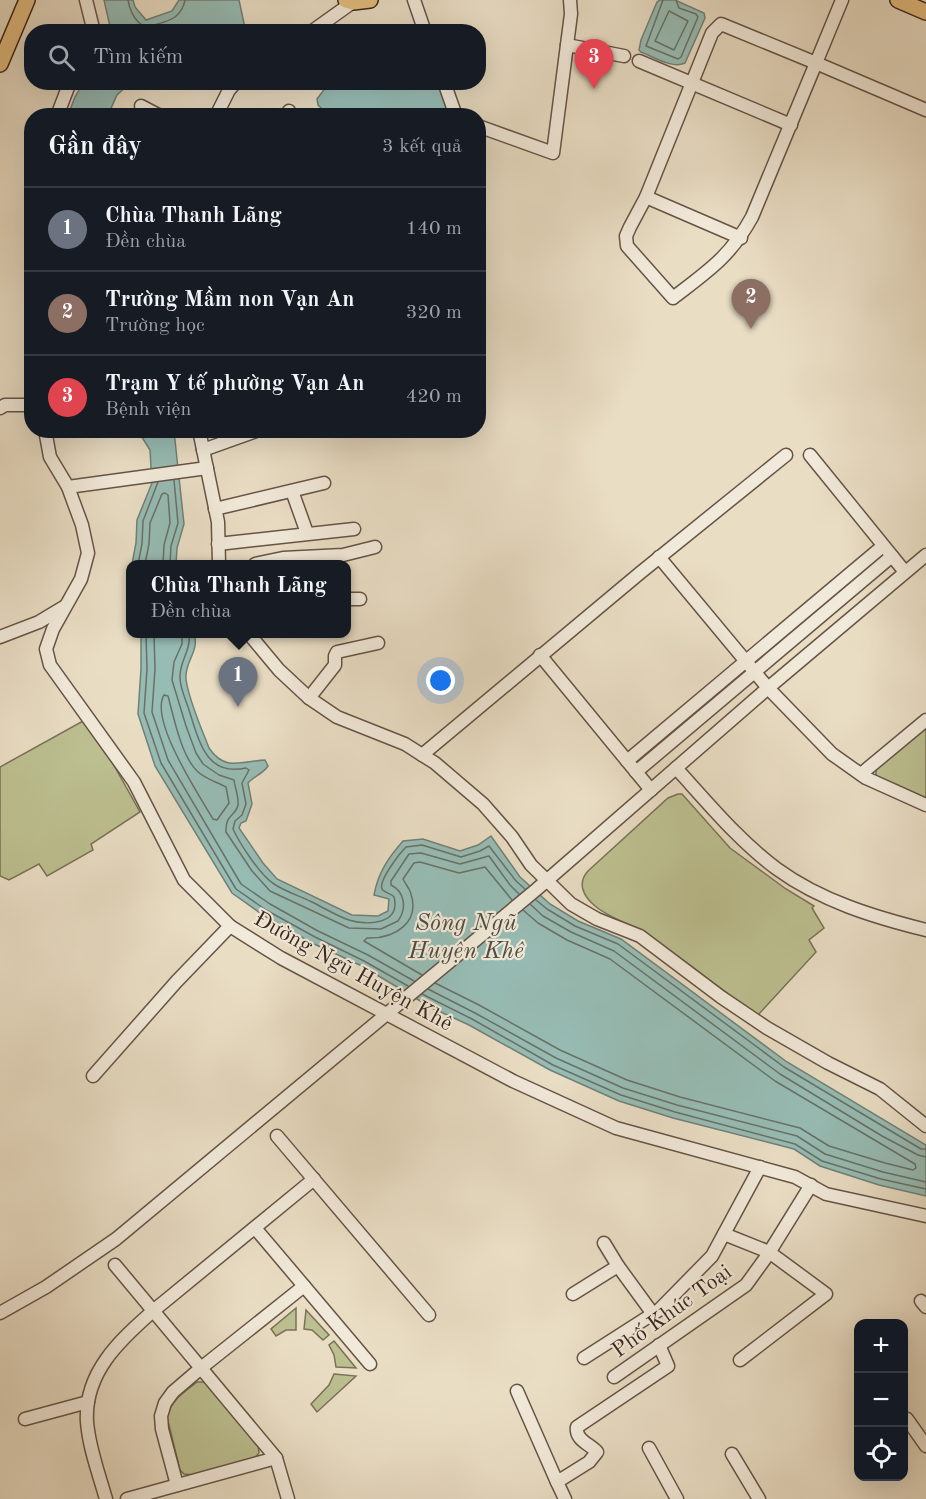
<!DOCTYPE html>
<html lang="vi">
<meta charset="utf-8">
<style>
:root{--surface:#171b24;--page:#20242c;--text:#f1f3f6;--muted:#9ea1a6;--line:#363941;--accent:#c59692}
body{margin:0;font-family:"Old Standard TT",serif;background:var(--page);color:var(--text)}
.controls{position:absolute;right:18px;bottom:18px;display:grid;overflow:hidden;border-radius:12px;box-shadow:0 6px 24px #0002}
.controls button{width:54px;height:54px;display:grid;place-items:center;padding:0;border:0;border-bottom:2px solid var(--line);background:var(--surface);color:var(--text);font:30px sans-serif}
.you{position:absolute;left:441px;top:681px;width:21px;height:21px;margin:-15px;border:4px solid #fff;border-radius:50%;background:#1a73e8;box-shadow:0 0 0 9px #1a73e833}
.badge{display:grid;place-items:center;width:39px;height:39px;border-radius:50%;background:var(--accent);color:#fff;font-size:20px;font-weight:700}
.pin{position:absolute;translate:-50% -50px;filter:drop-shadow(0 2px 3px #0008)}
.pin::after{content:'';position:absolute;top:32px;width:21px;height:18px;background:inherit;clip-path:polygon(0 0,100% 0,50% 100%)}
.popup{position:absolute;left:126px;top:560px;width:225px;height:78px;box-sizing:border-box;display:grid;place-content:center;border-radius:12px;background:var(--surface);filter:drop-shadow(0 2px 4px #0005);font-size:20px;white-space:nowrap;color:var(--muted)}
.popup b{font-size:22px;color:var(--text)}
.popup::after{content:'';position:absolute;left:50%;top:100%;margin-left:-12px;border:12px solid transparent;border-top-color:var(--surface)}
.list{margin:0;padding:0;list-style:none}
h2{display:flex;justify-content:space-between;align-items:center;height:78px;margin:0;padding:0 24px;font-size:26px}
h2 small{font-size:20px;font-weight:400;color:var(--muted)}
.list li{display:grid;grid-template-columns:39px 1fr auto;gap:18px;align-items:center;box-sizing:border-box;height:84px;padding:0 24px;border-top:2px solid var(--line)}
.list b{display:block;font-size:22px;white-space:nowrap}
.list p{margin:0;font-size:20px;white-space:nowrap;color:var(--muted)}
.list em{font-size:20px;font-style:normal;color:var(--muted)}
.icon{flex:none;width:33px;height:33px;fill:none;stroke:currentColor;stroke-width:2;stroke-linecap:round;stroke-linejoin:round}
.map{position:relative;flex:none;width:926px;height:1499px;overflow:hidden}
.search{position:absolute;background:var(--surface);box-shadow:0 6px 24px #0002;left:24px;top:24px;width:462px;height:66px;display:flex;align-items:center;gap:15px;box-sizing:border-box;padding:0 21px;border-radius:24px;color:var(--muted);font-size:22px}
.panel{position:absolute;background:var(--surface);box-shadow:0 6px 24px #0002;left:24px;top:108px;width:462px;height:330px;border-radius:24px}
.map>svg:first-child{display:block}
.green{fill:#bcbf90;stroke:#7a7256;stroke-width:1.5}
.water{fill:#97bcb4;stroke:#718077;stroke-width:1.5}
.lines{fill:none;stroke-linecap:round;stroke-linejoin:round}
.shore{stroke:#687168;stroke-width:1.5}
.minor-casing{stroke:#655446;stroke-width:15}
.major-casing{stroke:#39261c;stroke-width:18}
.minor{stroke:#f1e9d9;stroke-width:12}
.major{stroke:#e4be82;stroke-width:15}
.labels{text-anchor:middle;stroke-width:4.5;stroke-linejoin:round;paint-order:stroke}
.street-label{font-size:22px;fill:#39261c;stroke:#f1e9d9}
.water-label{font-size:24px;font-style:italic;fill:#504c42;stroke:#f1e9d9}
</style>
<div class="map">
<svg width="926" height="1499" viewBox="0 0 926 1499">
<rect width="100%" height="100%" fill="#e9ddc4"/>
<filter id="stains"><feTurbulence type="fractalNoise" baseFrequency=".00333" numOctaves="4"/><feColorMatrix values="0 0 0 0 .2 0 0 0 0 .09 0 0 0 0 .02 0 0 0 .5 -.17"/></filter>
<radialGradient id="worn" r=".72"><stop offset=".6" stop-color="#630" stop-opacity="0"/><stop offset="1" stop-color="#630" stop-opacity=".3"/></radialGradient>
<g class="green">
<path d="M83,721L111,760L140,812L91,844L93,850L47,876L39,864L9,880L0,876V767Z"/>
<path d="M926,725V799L876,776V768Z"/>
<path d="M678,794H682L730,848L786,889L814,906L812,908L824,928L809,940L816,952L758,1015C719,989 683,958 644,933C629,923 609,918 595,906C583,896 577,883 588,871L668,798Z"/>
<path d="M296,1308V1330H286L276,1336L271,1329Z"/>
<path d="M306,1310L329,1335L323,1340L312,1330L304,1329Z"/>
<path d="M334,1341L356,1368L336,1367L334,1355L329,1345Z"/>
<path d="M334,1374L356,1376L317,1412L311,1404L329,1385Z"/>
<path d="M197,1382H203L208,1384L258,1445L259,1453L252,1461L194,1475L184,1474L180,1470L167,1417C171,1400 184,1392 197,1382Z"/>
</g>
<g class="water">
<path d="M104,0H133L135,7L146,20L172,11L179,0H239L245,28L239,32L111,31Z"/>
<path d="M660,0H675L704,13L705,18L685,63C672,69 654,57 641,52L639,50L641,40L657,2Z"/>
<path d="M83,83V82L130,83L117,95L108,115H68L75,97Z"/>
<path d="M329,83H441L453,115H329L318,105L317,99Z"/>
<path d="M138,431H174L184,524L177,548L176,564H132L136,543L137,520L152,483L150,450Z"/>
<path d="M141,634H194C200,651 184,662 186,679C188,698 202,730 209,748C225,772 242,761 265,760L268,766C263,774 254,776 248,783L252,804L246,821L241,823L239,828L263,863L277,879L352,915L378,916L388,911L389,899L374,895C378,873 388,858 403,841L423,839L460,851L478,845L491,836L520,877L550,904L578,921L621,939L787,1062L926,1145V1196L879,1185L820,1166L794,1149L673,1118L619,1101L550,1070L469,1025L432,1008L362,966L312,943L263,915L232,893L155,766L138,714L141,669Z"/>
</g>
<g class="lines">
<g class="shore">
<path d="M128,0C129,8 134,20 142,25C149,28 169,21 175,17C180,13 184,6 185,0"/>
<path d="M663,0L646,46L678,59L681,57L698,17L696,14L679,8L676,0"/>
<path d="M669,11L688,21L674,50L655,41Z"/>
<path d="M138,564L142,544L143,521L158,482"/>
<path d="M145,564L149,544L150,523L162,494L165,493L168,495L170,523L164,545L163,564"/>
<path d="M170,564L171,546L178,523L174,480"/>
<path d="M146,634L147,669L144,713L161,763L236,889L266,910L315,937L364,961L408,986"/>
<path d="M154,634L155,669L152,712L168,760L241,884L270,904L318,931L368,955L414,981"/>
<path d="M182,634V644L174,662L172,680L186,726L196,753L203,764L219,775L234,780C235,788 239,797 238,805C236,816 225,814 226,832L252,871L270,891L349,928L381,929L398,921C407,908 405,892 391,885V881L409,854L421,853L460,864L489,856L510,885L519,894"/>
<path d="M189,634C191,652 179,661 180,678C180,688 186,700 189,710C199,741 206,777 246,768L249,770L242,783L246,804L242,815L235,821L233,829C240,844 260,875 274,884C286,892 300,896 312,902C324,908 337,916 349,920C368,926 401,924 394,897C392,894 383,892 382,889C378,881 400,853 406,847L422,845L461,857L480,851L489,846L516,881L525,889"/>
<path d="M164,695L168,696C174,718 181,755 197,771C205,779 217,782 226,787L229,803L217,820L213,819C199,795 149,720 164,695Z"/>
<path d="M536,900L547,909L575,926L618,944L784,1067L921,1149H926"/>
<path d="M530,904L543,916L571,932L614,951L780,1074L882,1136L918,1155L926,1157"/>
<path d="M422,975L364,941L367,938C394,939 422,923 410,891C408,887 405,883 403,879L414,863L420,862L459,873L485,867L512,900"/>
<path d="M435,983L479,1005L560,1050L627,1080L680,1097L800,1128L829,1146L885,1163L913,1170L916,1168L915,1164L775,1081L610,959L567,940L538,923L523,910"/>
<path d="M428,989L475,1013L556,1058L623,1088L677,1105L797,1136L825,1154L883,1172L926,1182"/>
<path d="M422,994L472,1019L553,1065L621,1095L675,1112L795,1144L822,1161L881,1179L926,1189"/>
</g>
<defs>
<g id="minor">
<path d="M86,0L94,32"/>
<path d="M414,0L425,32"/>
<path d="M842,0L816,63L926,110"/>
<path d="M721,24L816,63L752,217C730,257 708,271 673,298L627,246L626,236L630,227L646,197L712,33Z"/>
<path d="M311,32L353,2"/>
<path d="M567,45L624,56"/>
<path d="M639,61L791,125"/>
<path d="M444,82L456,116"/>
<path d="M141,106L160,116"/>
<path d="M57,116L70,82"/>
<path d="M216,116L229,90L236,82"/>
<path d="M288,116L289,111"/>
<path d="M478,126L553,153L571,14L570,0"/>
<path d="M646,197L741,238"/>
<path d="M0,408L5,405H32"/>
<path d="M45,430L50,457L68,487L82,525L88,553L81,579L53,629L46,649L50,665L134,782L184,880L230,926L281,958L513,1081L616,1128L795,1177L826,1194L926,1216"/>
<path d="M199,430L218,522L219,564"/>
<path d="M203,450L259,430"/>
<path d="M810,455L905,572"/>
<path d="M68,487L207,468"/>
<path d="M292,491L307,533"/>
<path d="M215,509L324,483"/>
<path d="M218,544L354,529"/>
<path d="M659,557L768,688L832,754L866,778L926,805"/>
<path d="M255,564L283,558L343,555L375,547"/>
<path d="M346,599H360"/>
<path d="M249,634L279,670L309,698L337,717L405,744L435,763L483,804L512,837L531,865L571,904L597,919L640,936L721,997L767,1028L828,1063L880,1089L926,1126"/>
<path d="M0,637L39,622L64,607"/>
<path d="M540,655L651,790"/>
<path d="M309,698L335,665V656L337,652L378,643"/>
<path d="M422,755L640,573L786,455"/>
<path d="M627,761L883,546"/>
<path d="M676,768C708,803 739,841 777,869C821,901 874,917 926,930"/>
<path d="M636,772L892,556"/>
<path d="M861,774L926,720"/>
<path d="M93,1076L177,981L230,926"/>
<path d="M277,1136L429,1315"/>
<path d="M255,1228L370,1364"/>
<path d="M724,1234L769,1252L826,1294L740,1360"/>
<path d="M115,1265L276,1458L288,1499"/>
<path d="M618,1266L653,1314"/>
<path d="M573,1294L618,1266L604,1243"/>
<path d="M921,1301L926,1307"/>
<path d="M0,1313L46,1287L116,1239L537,889L768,688L926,555"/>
<path d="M584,1358L659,1310L712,1256L760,1167"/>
<path d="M614,1377L746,1285L767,1256L811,1185"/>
<path d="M517,1391L557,1482"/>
<path d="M25,1419L88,1402"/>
<path d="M907,1419L926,1446"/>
<path d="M649,1448L677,1499"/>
<path d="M732,1454L759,1499"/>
<path d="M177,1485L162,1429L161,1416L165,1403L173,1392L201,1368L304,1286"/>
<path d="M106,1499C99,1474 89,1448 87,1422C84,1373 119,1341 153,1311L314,1179"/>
<path d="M127,1499L276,1458"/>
<path d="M565,1499L557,1482L589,1462L597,1452C590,1444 575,1440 577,1427L668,1366L659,1345"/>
</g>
<g id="major">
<path d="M346,0L353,2L370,0"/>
<path d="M898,0L926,12"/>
<path d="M0,64L27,0"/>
</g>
</defs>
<use href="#minor" class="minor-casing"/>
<use href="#major" class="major-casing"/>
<use href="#minor" class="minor"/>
<use href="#major" class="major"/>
</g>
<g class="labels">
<g class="street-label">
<text transform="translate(354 970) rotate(29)" y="8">Đường Ngũ Huyện Khê</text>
<text transform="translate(671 1310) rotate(-36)" y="8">Phố Khúc Toại</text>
</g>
<g class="water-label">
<text x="466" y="930">Sông Ngũ<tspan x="466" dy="28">Huyện Khê</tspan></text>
</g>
</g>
<rect width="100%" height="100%" filter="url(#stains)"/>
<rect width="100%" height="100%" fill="url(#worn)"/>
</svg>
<div class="controls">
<button>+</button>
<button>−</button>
<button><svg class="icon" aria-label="locate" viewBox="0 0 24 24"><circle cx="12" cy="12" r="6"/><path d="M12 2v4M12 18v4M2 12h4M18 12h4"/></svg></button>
</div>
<div class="you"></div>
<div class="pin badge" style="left:238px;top:707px;background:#6b7280">1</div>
<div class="popup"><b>Chùa Thanh Lãng</b>Đền chùa</div>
<div class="pin badge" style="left:751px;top:329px;background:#8d6e63">2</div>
<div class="pin badge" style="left:594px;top:89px;background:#e0444e">3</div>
<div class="search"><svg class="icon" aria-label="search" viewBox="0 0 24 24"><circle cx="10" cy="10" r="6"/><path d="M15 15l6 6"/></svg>Tìm kiếm</div>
<section class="panel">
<h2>Gần đây<small>3 kết quả</small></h2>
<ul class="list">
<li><span class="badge" style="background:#6b7280">1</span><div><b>Chùa Thanh Lãng</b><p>Đền chùa</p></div><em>140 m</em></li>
<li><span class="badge" style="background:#8d6e63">2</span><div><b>Trường Mầm non Vạn An</b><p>Trường học</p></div><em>320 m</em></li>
<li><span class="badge" style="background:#e0444e">3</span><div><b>Trạm Y tế phường Vạn An</b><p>Bệnh viện</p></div><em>420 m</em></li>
</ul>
</section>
</div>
